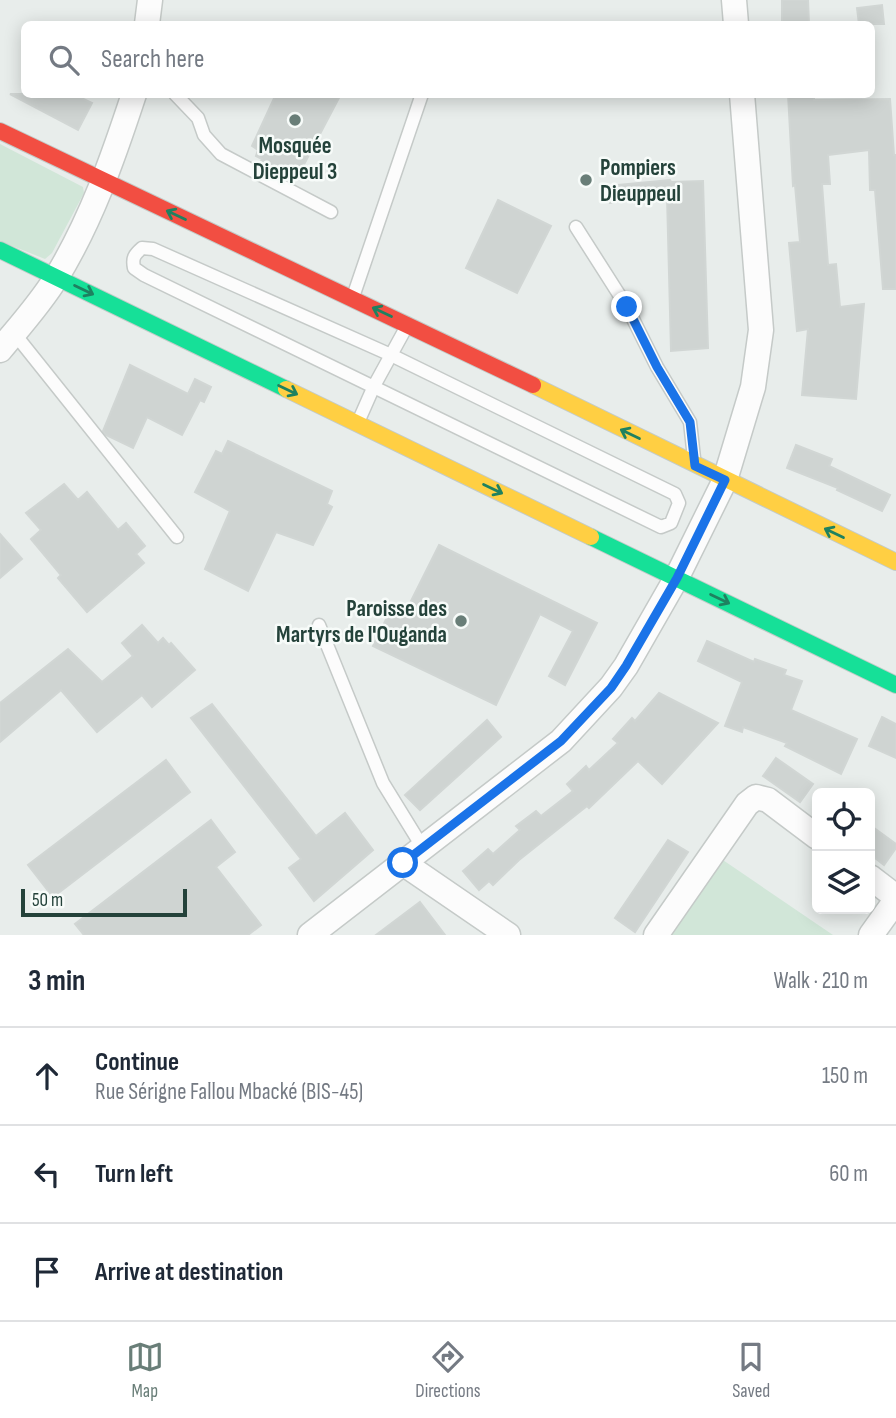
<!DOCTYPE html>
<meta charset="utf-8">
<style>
:root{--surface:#fff;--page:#f6f6f7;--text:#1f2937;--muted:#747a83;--line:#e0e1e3;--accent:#697e78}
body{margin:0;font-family:"Sofia Sans Condensed",sans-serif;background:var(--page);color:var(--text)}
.controls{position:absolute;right:21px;bottom:21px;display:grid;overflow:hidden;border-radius:10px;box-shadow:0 4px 18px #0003}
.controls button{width:63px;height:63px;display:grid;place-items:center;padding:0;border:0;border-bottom:2px solid var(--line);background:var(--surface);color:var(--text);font:35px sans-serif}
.scale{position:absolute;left:21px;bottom:18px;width:166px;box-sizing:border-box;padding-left:7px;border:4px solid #24423a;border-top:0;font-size:19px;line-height:24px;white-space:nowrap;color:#24423a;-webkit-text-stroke:5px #f7fbf9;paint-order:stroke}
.stop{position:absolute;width:21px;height:21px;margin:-16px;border:5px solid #1a73e8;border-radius:50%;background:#fff}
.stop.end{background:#1a73e8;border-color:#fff;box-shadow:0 2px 7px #0008}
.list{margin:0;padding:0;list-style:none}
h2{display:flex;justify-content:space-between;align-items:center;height:91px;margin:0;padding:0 28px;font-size:30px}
h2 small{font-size:23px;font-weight:400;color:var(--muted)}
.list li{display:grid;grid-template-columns:46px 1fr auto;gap:21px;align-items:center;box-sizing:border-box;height:98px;padding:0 28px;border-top:2px solid var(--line)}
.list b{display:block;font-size:26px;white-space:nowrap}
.list p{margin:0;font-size:23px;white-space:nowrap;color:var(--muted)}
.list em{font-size:23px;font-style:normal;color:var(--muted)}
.icon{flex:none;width:38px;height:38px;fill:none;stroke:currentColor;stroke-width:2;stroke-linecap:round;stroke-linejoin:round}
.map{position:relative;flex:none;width:896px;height:935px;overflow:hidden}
.search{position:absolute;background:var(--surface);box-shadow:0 4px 18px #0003;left:21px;right:21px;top:21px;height:77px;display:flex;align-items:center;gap:18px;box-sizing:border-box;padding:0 24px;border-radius:10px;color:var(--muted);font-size:26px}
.sheet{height:385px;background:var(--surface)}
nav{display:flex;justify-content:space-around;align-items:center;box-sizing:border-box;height:98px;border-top:2px solid var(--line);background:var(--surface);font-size:19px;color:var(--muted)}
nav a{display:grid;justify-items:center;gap:4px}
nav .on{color:var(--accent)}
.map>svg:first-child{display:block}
.green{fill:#d1e6d8}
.building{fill:#cfd4d2;stroke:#d1d6d4;stroke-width:2}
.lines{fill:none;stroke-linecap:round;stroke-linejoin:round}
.lane-casing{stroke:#c5cac8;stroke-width:15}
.street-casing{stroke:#c5cac8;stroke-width:27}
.fast-casing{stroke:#c3cbc8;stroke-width:18}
.slow-casing{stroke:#c3cbc8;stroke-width:18}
.jam-casing{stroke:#c3cbc8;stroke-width:18}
.lane{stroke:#fcfcfc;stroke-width:12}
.street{stroke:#fcfcfc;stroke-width:24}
.fast{stroke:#16e098;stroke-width:16}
.slow{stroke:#ffcf43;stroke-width:16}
.jam{stroke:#f24e42;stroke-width:16}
.oneway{stroke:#1e8160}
.route{stroke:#1a73e8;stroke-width:9}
.poi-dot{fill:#697e78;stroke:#f7fbf9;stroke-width:2.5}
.labels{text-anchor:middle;stroke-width:5;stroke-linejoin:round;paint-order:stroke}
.poi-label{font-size:23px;font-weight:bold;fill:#24423a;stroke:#f7fbf9}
</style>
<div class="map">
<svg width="896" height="935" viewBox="0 0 896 935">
<rect width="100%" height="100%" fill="#e8edeb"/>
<g class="green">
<path d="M0,144L83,187L84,193L52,253L45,259L0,241Z"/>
<path d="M717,856L833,935H663Z"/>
</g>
<g class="building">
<path d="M782,0H808L809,24H782Z"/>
<path d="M882,5L884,24H859L857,8Z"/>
<path d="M10,94H73L92,103L78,130Z"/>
<path d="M276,94H341L299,174L286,169L283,173L260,164L262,159L256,156L258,150L252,146Z"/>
<path d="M788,94H814V100L890,99L894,155H896V289H883L875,190H870L869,150L828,155L830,184H822L828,265L836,264L840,307L864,304L856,399L802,395L808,329L797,331L789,243L800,242L795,185L793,186Z"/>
<path d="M670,180L671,182L703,181L708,348L671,351L667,196L610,203L608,186Z"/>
<path d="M498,200L551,226L517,293L466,268Z"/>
<path d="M130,365L188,394L195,379L211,387L204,402L200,400L182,435L147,417L133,448L106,435L103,431Z"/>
<path d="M228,441L332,491L327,504L332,507L313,545L276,532L248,591L205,569L230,511L195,492L216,451L222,454Z"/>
<path d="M796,445L832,459L829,466L890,495L882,511L837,490L838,488L787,468Z"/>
<path d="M64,484L78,500L87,492L118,530L126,523L145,546L136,554L144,563L87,612L58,578L61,575L31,539L41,530L26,513Z"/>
<path d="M0,534L22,559L0,578Z"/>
<path d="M439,545L597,623L565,685L549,676L573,631L540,614L496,705L373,646L393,605L406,611Z"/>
<path d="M142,625L158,643L163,638L169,645L171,643L195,670L152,707L142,695L97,732L61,690L0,742V703L68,649L102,682L133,656L122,643Z"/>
<path d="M707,641L754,662L755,659L786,670L784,675L802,681L791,710L857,739L841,774L785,746L787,743L743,727L742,732L725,726L742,682L698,661Z"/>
<path d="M659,693L718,723L662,784L638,761L589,808L587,806L519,860L493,885L489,881L479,890L463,871L488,849L493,854L520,830L516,826L536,811L541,816L573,791L567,784L586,766L589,770L618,743L613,739L632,718L635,721Z"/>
<path d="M212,704L316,836L345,813L373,850L314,901L289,868L301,859L191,718Z"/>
<path d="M882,717L896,724V758L869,746Z"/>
<path d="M487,720L501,737L420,810L405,795Z"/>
<path d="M776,758L813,784L800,802L763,776Z"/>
<path d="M166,760L190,792L53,897L28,865Z"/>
<path d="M211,820L235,852L216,867L261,925L248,935H84L75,924Z"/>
<path d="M870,825L896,844V848L884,865L870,854Z"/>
<path d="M668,840L688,852L635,932L615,918Z"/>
<path d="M420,902L445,935H376Z"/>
</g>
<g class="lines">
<defs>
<g id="lane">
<path d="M175,94L198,118L204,135L221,154L331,212"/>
<path d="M576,227L627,307L657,367L690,422L694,458"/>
<path d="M142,248L153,249L391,355L675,494L679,503L671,523L661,527L144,275L134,268C132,258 134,255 142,248Z"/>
<path d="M354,294L422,94"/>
<path d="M14,333L177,537"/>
<path d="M359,420L374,386L408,324"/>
<path d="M319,625L383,783L423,848"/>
</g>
<g id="street">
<path d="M734,0L736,24"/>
<path d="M147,24L150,0"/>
<path d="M0,350C19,327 40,304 56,278C91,221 113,158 134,94"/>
<path d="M403,863L508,935"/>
<path d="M870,877L896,897"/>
<path d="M310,935L561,741L611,687L626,666L677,577L725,480L753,387L761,330L742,94"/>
<path d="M656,935L747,804L756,797L768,800L817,837"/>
<path d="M871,935L896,900"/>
</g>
<g id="fast">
<path d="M0,250L286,389"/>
<path d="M591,537L896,685"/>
</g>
<g id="slow">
<path d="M533,385L896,562"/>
<path d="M286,389L591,537"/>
</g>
<path id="jam" d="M0,131L533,385"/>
</defs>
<use href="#lane" class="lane-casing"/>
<use href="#street" class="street-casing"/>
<use href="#fast" class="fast-casing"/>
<use href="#slow" class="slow-casing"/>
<use href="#jam" class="jam-casing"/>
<use href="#lane" class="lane"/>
<use href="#street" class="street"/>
<use href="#fast" class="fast"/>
<use href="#slow" class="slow"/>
<use href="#jam" class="jam"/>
</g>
<defs><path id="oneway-shaft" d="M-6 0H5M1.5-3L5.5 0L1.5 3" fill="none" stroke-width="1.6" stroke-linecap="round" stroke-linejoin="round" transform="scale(1.75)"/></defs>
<g class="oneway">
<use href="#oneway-shaft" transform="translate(176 215) rotate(-155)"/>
<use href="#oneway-shaft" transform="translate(84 290) rotate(26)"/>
<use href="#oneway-shaft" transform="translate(382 312) rotate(-155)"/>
<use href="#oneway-shaft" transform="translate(288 390) rotate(26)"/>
<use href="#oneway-shaft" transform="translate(630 434) rotate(-154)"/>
<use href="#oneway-shaft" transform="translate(493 489) rotate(26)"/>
<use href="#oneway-shaft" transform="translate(834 533) rotate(-154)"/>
<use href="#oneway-shaft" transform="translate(720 599) rotate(26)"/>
</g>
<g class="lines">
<path class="route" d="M403,863L561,741L611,688L626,666L677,578L725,480L695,466L690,422L657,367L627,307"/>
</g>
<g class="poi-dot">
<circle cx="295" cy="120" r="7"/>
<circle cx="586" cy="180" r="7"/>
<circle cx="461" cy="621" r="7"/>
</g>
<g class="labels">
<g class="poi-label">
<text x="295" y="153">Mosquée<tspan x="295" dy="26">Dieppeul 3</tspan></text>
<text x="600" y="175" text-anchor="start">Pompiers<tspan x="600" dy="26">Dieuppeul</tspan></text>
<text x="447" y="616" text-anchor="end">Paroisse des<tspan x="447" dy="26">Martyrs de l'Ouganda</tspan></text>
</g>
</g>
</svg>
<div class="controls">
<button><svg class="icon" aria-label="locate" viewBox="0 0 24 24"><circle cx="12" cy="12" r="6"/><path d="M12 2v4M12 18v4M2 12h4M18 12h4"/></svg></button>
<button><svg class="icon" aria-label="layers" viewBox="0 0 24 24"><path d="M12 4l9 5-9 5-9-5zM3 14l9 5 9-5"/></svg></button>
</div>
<div class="scale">50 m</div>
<div class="stop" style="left:403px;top:863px"></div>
<div class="stop end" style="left:627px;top:307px"></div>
<div class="search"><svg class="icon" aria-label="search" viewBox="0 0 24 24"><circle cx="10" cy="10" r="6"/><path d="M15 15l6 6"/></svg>Search here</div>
</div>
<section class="sheet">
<h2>3 min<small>Walk · 210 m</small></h2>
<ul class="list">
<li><svg class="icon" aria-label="ahead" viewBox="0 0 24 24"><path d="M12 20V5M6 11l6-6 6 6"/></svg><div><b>Continue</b><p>Rue Sérigne Fallou Mbacké (BIS-45)</p></div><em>150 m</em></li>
<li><svg class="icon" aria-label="left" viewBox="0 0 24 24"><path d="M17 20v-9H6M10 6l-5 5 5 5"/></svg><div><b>Turn left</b></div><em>60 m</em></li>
<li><svg class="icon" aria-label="arrive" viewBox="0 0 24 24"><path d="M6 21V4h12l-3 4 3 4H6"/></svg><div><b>Arrive at destination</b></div></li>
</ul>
</section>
<nav>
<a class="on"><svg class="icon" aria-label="map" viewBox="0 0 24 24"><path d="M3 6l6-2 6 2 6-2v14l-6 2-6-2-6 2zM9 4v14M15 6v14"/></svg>Map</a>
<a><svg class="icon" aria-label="directions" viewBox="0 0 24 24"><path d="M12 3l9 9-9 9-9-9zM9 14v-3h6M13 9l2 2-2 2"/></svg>Directions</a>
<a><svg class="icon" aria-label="saved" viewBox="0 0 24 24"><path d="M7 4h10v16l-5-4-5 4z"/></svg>Saved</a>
</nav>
